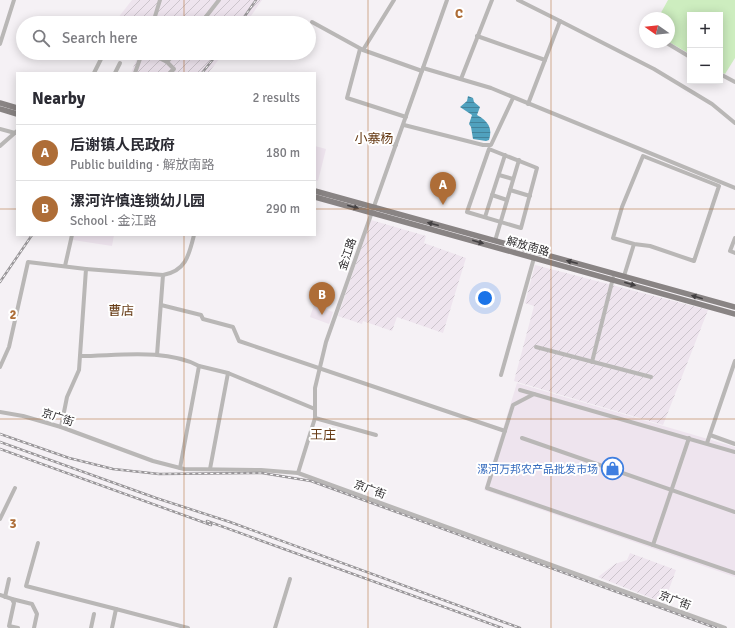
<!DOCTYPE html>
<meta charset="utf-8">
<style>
:root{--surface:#fff;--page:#f7f7f7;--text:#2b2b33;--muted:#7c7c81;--line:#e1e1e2;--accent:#ae6d37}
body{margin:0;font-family:Signika,"Noto Sans SC",sans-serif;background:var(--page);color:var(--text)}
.controls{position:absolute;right:12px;top:12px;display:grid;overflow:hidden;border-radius:0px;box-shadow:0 2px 10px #0003}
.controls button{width:36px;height:36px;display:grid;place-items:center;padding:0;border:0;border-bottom:1px solid var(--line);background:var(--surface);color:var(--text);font:20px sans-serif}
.compass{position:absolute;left:639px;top:12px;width:36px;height:36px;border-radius:50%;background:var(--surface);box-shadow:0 2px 10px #0003;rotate:284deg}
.you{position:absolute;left:485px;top:298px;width:14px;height:14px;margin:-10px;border:3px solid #fff;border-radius:50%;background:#1a73e8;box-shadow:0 0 0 6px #1a73e833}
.badge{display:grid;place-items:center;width:26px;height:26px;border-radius:50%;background:var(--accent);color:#fff;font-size:13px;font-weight:700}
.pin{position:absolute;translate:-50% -33px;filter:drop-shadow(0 1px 2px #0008)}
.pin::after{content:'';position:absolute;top:21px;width:14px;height:12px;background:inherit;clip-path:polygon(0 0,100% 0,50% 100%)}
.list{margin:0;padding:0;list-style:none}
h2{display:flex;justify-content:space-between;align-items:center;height:52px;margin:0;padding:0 16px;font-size:17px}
h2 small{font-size:13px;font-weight:400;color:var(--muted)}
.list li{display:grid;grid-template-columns:26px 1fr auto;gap:12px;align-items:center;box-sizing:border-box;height:56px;padding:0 16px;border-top:1px solid var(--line)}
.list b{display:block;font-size:15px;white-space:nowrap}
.list p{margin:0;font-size:13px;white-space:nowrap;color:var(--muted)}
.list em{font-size:13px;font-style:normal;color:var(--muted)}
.icon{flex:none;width:22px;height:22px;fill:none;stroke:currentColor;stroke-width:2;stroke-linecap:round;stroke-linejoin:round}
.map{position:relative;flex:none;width:735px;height:628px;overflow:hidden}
.search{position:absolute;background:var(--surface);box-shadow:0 2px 10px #0003;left:16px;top:16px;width:300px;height:44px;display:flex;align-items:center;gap:10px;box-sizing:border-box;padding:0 14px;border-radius:22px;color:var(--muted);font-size:15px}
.panel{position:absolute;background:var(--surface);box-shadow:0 2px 10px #0003;left:16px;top:72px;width:300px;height:164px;border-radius:0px}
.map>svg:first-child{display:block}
.built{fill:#eee4ee}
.industrial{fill:url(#industrial-furrows)}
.grass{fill:#cdedbf}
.water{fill:url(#water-rules)}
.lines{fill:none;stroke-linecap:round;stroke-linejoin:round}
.minor{stroke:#b9b7b6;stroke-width:4}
.major{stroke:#898484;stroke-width:5.5}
.rail-casing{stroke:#999699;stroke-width:2.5}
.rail{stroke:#fff;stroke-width:1;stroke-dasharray:3;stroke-linecap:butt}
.oneway{fill:#434042}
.grid{fill:none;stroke:#ae6d37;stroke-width:1;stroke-opacity:0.55}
.labels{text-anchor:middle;stroke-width:4;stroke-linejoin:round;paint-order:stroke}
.street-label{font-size:11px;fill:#2c2a2c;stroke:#fff}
.shop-label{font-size:11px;fill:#366cbe;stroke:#fff;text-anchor:end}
.quarter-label{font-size:13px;fill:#673b15;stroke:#fff}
.grid-label{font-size:13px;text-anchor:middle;font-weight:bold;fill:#ae6d37;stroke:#fff;stroke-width:4;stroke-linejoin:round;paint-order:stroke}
</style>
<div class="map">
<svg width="735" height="628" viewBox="0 0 735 628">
<defs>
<pattern id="industrial-furrows" width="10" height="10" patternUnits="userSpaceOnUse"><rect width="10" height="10" fill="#eee4ee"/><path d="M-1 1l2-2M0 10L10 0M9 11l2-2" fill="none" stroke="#ccc4cc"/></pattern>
<pattern id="water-rules" width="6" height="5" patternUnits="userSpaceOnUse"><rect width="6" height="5" fill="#50a1be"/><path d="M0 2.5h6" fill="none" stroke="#43839b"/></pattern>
</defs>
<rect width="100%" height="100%" fill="#f5f1f5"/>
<g class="built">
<path d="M315,146L326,149L318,181L315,180Z"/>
<path d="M74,235H114L112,246L73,240Z"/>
<path d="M314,305L333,312L329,324L310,317Z"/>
<path d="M517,383L735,447V577L484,490Z"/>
</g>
<g class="industrial">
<path d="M132,0H262L246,23H114Z"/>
<path d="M139,53H224L208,73H131Z"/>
<path d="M371,220L426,236L424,243L466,258L443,333L397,317L392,331L363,321L362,324L338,316Z"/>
<path d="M535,265L708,310L663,425L514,381L534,306L525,303Z"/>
<path d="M630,553L676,570L664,603L598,577L615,564L627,560Z"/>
</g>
<path class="grass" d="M668,0H735V58L725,74L720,71V15H690V54L669,42V18H658Z"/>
<path class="water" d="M468,96L473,98L474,102L480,107L477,115C488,121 493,128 489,140L486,141L473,139L471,127L469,124L472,115L460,107L467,101Z"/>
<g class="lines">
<g class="minor">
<path d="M394,0L363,50L422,71"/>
<path d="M518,0L560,21"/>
<path d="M312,22L363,50"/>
<path d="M153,23L160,0"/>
<path d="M201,23L219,0"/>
<path d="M477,36L545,60"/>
<path d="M665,42L690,57"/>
<path d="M0,44L14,0"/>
<path d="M360,49L347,98L406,117"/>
<path d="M150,53L167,62"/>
<path d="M423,68L491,88L735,188"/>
<path d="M94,73L104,53"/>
<path d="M115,73L120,63"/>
<path d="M135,73L142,53"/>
<path d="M170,73L174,69L167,62L175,53"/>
<path d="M720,74L735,82"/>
<path d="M461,79L492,0"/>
<path d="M528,104L560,21L654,69L712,104L735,123"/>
<path d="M404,125L483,145H491L513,98"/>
<path d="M0,129L15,133"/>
<path d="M376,139L396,145"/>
<path d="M0,146L17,131"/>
<path d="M489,149L537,168L521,228L467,212Z"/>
<path d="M499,175L513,179"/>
<path d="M510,190L530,196"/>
<path d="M492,195L507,200"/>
<path d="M485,217L505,155"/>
<path d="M735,238L730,251L735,253"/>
<path d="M495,241L519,160"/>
<path d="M65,266L72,235"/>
<path d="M86,269L163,275L157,355"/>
<path d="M163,275C186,271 189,255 194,235"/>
<path d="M624,276L634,244L650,246L694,261L719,186L643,156L622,207L613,238L634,244"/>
<path d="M161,305L201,315L203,319L233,327L239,341L505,431"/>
<path d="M536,347L651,377"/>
<path d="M80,356C117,356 165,348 199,366"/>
<path d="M592,362L613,278"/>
<path d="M0,367L9,347L28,262L86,269L79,370L67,397L61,427"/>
<path d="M501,375L534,258"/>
<path d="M520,390L735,452"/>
<path d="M534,394L513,405L487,488L735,573"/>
<path d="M0,412L23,416L61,427L153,461L184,469L261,470L298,473L725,628"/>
<path d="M315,418L376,435"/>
<path d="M710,435L735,444"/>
<path d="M522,438L735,512"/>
<path d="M707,443L735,361"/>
<path d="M180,468L199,366L228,373"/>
<path d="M210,469L228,373L315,409"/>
<path d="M298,473L315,418V388L326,342L447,0"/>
<path d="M0,519L15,488"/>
<path d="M38,543L26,586L116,609"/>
<path d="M653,545L689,438"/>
<path d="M0,595L12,599L14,603L9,626L18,628"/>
<path d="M5,597L9,579"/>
<path d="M12,599L32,604L37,614L34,628"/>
<path d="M91,628L94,614"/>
<path d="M112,628L116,609L188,628"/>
<path d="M275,628L290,579"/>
</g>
<g class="major">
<path d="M0,103L17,108"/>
<path d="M0,109L17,114"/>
<path d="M315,191L735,307"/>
<path d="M315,197L735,314"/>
</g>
<defs>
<g id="rail">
<path d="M240,23L256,0"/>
<path d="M202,73L218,53"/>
<path d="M0,282L32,235"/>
<path d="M0,434L69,458L113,469L159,474L262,473L311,481L716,628"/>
<path d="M0,442L156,498L230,522L520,628"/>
<path d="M0,449L211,525"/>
<path d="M207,521L502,628"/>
</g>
</defs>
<use href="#rail" class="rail-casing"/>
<use href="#rail" class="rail"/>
</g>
<defs><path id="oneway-solid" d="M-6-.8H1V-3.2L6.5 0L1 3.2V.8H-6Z"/></defs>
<g class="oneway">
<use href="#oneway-solid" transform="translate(353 207) rotate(16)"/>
<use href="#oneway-solid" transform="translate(433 224) rotate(-165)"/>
<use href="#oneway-solid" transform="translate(478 242) rotate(16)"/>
<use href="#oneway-solid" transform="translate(572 262) rotate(-165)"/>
<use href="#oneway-solid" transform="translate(630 284) rotate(16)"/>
<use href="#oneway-solid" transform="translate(697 297) rotate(-164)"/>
</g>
<path class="grid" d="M184,0V23M368,0V628M551,0V628M184,53V73M0,209H17M315,209H735M184,235V628M0,419H735"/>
<defs>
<symbol id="shop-ring" viewBox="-11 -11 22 22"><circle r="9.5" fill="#fff" stroke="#3f7fe0" stroke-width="1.5"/><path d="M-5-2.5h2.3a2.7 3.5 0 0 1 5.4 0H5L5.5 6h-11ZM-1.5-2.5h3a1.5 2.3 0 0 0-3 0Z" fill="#3f7fe0"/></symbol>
</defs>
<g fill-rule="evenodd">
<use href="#shop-ring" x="600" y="456" width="25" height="25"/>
</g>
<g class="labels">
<g class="street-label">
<text transform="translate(528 246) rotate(16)" y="4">解放南路</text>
<text transform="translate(347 254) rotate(-71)" y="4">金江路</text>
<text transform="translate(58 417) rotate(18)" y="4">京广街</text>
<text transform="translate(370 489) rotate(20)" y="4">京广街</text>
<text transform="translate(675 600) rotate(20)" y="4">京广街</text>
</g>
<g class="shop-label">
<text x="598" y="473">漯河万邦农产品批发市场</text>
</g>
<g class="quarter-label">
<text x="374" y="143">小寨杨</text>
<text x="121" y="315">曹店</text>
<text x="323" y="439">王庄</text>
</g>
</g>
<g class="grid-label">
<text x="459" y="18">C</text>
<text x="13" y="319">2</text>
<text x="13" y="528">3</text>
</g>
</svg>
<div class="controls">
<button>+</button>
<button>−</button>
</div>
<svg class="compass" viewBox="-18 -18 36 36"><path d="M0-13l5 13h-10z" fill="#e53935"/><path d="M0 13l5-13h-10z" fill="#7c7c81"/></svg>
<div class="you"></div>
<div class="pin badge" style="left:443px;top:205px">A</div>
<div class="pin badge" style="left:322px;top:315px">B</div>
<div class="search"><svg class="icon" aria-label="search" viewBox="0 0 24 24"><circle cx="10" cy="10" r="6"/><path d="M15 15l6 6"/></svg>Search here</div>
<section class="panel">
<h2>Nearby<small>2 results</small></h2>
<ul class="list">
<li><span class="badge">A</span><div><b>后谢镇人民政府</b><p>Public building · 解放南路</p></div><em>180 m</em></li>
<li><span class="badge">B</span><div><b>漯河许慎连锁幼儿园</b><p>School · 金江路</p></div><em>290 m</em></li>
</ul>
</section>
</div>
